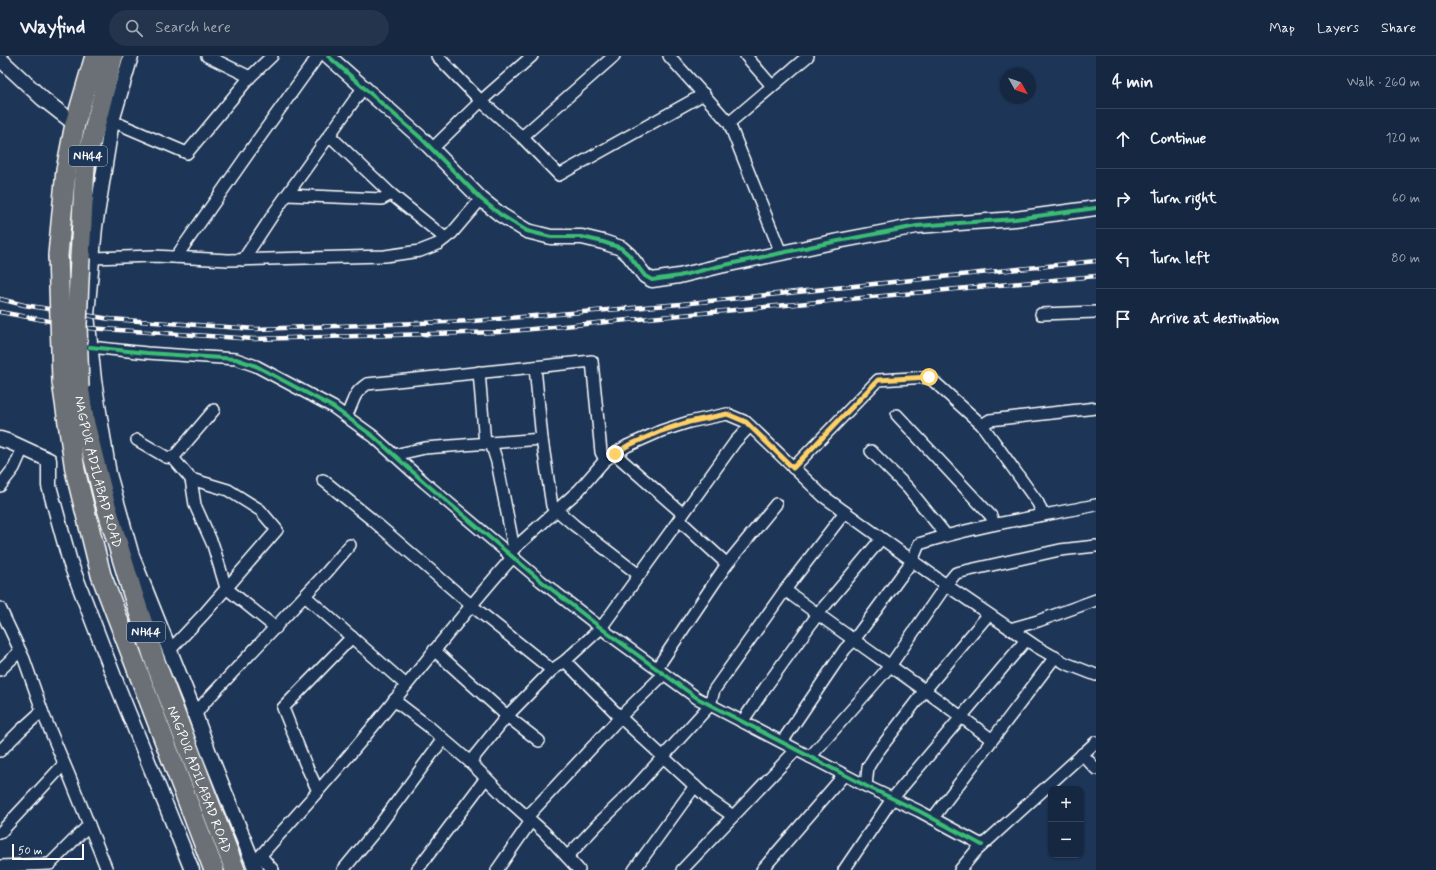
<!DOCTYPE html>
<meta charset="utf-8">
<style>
:root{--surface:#162841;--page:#23344c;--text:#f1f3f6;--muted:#9ea6b1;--line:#35445a}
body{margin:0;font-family:Mynerve,sans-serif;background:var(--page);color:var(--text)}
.controls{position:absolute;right:12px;bottom:12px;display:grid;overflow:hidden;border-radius:8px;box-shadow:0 1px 3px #0004}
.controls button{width:36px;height:36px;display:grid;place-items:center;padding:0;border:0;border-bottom:1px solid var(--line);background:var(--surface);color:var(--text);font:20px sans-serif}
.compass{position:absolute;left:1000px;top:12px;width:36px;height:36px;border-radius:50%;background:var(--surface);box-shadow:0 1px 3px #0004;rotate:130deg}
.scale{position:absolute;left:12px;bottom:10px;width:72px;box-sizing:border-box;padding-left:4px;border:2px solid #fff;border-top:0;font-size:11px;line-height:14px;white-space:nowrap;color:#fff;-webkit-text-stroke:3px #1d3557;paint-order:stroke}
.stop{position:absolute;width:12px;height:12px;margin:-9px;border:3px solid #ffd166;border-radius:50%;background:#fff}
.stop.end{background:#ffd166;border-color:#fff;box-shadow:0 1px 4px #0008}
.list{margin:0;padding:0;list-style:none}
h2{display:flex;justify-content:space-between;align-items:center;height:52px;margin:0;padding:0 16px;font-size:17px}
h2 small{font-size:13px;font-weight:400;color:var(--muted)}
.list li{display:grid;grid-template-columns:26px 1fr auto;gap:12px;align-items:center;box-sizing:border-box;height:60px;padding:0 16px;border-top:1px solid var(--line)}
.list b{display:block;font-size:15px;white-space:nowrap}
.list em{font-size:13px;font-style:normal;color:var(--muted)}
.icon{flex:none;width:22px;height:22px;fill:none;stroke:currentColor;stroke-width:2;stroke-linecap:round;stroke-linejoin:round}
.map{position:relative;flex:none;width:1096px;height:814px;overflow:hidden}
header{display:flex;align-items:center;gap:24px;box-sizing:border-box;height:56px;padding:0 20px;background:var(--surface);border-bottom:1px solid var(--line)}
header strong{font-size:19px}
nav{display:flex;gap:22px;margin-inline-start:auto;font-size:14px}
.search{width:280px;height:36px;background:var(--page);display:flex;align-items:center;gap:10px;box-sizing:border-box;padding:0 14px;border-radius:22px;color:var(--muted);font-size:15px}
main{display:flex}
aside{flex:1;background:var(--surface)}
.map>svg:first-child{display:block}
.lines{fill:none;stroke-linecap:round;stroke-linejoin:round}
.minor-casing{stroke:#fff;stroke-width:14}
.tertiary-casing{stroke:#fff;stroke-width:17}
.trunk-casing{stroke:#fff;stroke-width:22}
.minor{stroke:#1d3557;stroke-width:11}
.tertiary{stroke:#1d3557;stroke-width:14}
.trunk{stroke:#6a7074;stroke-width:19}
.rail-casing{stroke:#fff;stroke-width:4.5}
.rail{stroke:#1d3557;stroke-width:3;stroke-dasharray:9;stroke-linecap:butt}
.trunk-bridge-casing{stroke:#fff;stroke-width:22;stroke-linecap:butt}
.trunk-bridge{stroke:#6a7074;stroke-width:19}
.cycleway-casing{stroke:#1d3557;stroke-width:6}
.cycleway{stroke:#3abd76;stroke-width:4}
.route{stroke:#ffd166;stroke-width:5}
.labels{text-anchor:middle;stroke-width:3;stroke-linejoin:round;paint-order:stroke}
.shield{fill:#1d3557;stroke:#bbc2cd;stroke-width:1}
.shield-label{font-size:12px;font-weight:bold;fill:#fff}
.street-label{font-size:13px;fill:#fff;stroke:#1d3557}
</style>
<header>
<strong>Wayfind</strong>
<div class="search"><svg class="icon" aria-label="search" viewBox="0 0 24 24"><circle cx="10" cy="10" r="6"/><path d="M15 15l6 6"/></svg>Search here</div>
<nav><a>Map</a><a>Layers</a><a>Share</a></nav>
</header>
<main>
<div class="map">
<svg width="1096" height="814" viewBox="0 0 1096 814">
<rect width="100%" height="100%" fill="#1d3557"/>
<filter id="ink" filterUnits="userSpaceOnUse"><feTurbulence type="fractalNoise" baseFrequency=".025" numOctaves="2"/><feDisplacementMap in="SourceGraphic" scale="8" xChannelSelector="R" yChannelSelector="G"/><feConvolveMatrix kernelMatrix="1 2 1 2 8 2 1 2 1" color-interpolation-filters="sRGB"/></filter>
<g filter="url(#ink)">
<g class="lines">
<defs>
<g id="minor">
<path d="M207,0L250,21"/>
<path d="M437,0L481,45L522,81L559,119L704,38"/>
<path d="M669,0L729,67L781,197"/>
<path d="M746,0L772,30"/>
<path d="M112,65L187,97L250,21L272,0"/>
<path d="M729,67L808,0"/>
<path d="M329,79L391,138L445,182"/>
<path d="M522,81L614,0"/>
<path d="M432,93L481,45L532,0"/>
<path d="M287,139L382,143L391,138"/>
<path d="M176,201L257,85L318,0"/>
<path d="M92,202L154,200L228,204L385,200L420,195L438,188L452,177L481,143"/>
<path d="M243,204L274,157L363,32"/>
<path d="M1041,258L1096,256"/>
<path d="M90,291L147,297L236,303L256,310L333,351L373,380L424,426L541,525L610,579L697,642L866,730L919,755L982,789"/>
<path d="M535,311L542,383L552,450L574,469L639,519"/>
<path d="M479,316L485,388"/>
<path d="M897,359L991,460L994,468"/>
<path d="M346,360C355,345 351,339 367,328L592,305L601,396L605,404"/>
<path d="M982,369L990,364L1096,352"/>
<path d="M137,384L166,401L173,402L191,423L228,434L260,454L277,474L204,558L170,594"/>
<path d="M491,387L497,406L514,493"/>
<path d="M871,395L908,432L946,479"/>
<path d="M615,398L683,458"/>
<path d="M394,399L425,392L542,383"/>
<path d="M173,402L214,354"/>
<path d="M793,412L878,324L929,321L982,369L1038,447L1043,459"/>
<path d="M191,423L195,449L213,489L226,532L276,572"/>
<path d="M323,424L370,462L471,549L552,614"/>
<path d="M0,430L14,412L23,392"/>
<path d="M679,464L727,508"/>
<path d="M508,498L579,434L605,404L627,390L661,375L689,366L727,358L746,366L823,440L946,529L1037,591L1065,607L1096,619"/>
<path d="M785,534C853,585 924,632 991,683"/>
<path d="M305,540L406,629"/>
<path d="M0,552L24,603L44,660L69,719L107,814"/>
<path d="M1010,573L1038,565L1096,544"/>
<path d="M434,594L507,660L539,685"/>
<path d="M565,605L620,661L710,744L733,760"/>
<path d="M657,612L727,508L776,448"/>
<path d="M0,614L20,595"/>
<path d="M394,644L428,670L470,706L507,743L545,777L579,814"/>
<path d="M195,659L205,646L327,516L350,489"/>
<path d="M742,666L765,632L818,558L881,483"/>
<path d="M782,686L845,593L854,584L912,505L919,488C977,469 1037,461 1096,449"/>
<path d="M0,695L21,674L42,655"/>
<path d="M1082,698L1096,713"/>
<path d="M810,701L890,610L946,529L956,517L1060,494L1096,490"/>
<path d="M470,706L507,660L552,614L565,605L601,572L735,386L750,370"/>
<path d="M866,730L868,711L876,698L925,634L988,559"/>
<path d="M318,735L305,707L283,652L352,581"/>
<path d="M527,761L625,656L664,618"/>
<path d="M933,762L1055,601"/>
<path d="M0,777L64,708"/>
<path d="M261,800L273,814"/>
<path d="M567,801L599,767L633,734L710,649L714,634L785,534L845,456"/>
<path d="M254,807C291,765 330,723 366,679C415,620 461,559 512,502"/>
<path d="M0,810L50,808L89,769"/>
<path d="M343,814L376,774L443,683"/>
<path d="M417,814L486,722"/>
<path d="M497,814L531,765"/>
<path d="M634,814L695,730"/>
<path d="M682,814L796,694"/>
<path d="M762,814L844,719"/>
<path d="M844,814L892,743L1026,584"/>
<path d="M960,814L975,796L1096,686"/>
</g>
<g id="tertiary">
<path d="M131,0L112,65L95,171L87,259L94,324L109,418L132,500L190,645L208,694L256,814"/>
<path d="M328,0L422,83L481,143L501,159L527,175L551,181H582L603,186L621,192L629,199L645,220L652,224L679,220L720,210L833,186L917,170L1015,163L1096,152"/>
<path d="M0,3L43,43L75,68"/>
<path d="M0,383L10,386L49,404V430L70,506L118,631L192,814"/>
</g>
<g id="trunk">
<path d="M58,199L66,114L75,68L95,0"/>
<path d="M80,202L85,110L113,0"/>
<path d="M62,326L75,414L101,519L214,814"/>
<path id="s1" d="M79,331L84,364L104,443L133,538L156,608L235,814"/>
</g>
</defs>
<use href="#minor" class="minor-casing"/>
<use href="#tertiary" class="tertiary-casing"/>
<use href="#trunk" class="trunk-casing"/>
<use href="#minor" class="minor"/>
<use href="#tertiary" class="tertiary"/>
<use href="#trunk" class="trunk"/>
<defs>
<g id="rail">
<path d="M0,243L24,249L110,263L256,273L473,265L681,248L1096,205"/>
<path d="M0,256L88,272L254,283L500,276L1096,220"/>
</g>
</defs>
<use href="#rail" class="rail-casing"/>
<use href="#rail" class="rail"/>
<defs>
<g id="trunk-bridge">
<path d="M58,199L62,326"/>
<path d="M79,331L77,268L80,202"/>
</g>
</defs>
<use href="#trunk-bridge" class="trunk-bridge-casing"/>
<use href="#trunk-bridge" class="trunk-bridge"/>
<defs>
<g id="cycleway">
<path d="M328,0L422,83L481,143L501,159L527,175L551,181H582L603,186L621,192L629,199L645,220L652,224L679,220L720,210L833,186L917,170L1015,163L1096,152"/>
<path d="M90,291L147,297L236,303L256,310L333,351L373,380L424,426L541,525L610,579L697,642L866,730L919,755L982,789"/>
</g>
</defs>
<use href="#cycleway" class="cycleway-casing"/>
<use href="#cycleway" class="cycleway"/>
</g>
</g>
<g class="lines" filter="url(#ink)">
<path class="route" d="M615,398L627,390L661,375L689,366L727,358L746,366L793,412L878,324L929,321"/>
</g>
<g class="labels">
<g class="shield">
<rect x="69" y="90" width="38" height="20" rx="3"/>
<rect x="127" y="566" width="38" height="20" rx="3"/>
</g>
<g class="shield-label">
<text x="88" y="104">NH44</text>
<text x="146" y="580">NH44</text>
</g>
<g class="street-label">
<text dy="5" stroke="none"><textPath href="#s1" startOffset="87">NAGPUR ADILABAD ROAD</textPath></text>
<text dy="5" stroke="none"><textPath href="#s1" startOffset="411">NAGPUR ADILABAD ROAD</textPath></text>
</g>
</g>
</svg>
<div class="controls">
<button>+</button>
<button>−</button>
</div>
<svg class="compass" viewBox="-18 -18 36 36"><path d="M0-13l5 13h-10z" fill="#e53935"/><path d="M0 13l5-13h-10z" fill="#9ea6b1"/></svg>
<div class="scale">50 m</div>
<div class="stop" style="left:929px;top:321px"></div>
<div class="stop end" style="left:615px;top:398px"></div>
</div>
<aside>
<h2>4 min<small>Walk · 260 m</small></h2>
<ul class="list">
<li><svg class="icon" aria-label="ahead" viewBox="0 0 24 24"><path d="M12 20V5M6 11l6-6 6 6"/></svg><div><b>Continue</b></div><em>120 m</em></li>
<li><svg class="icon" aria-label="right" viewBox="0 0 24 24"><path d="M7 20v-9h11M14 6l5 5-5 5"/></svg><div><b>Turn right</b></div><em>60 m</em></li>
<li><svg class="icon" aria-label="left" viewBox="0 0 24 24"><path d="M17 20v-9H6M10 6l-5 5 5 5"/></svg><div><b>Turn left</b></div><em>80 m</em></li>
<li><svg class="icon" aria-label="arrive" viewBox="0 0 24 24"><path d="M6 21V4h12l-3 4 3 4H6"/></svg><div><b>Arrive at destination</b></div></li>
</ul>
</aside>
</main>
